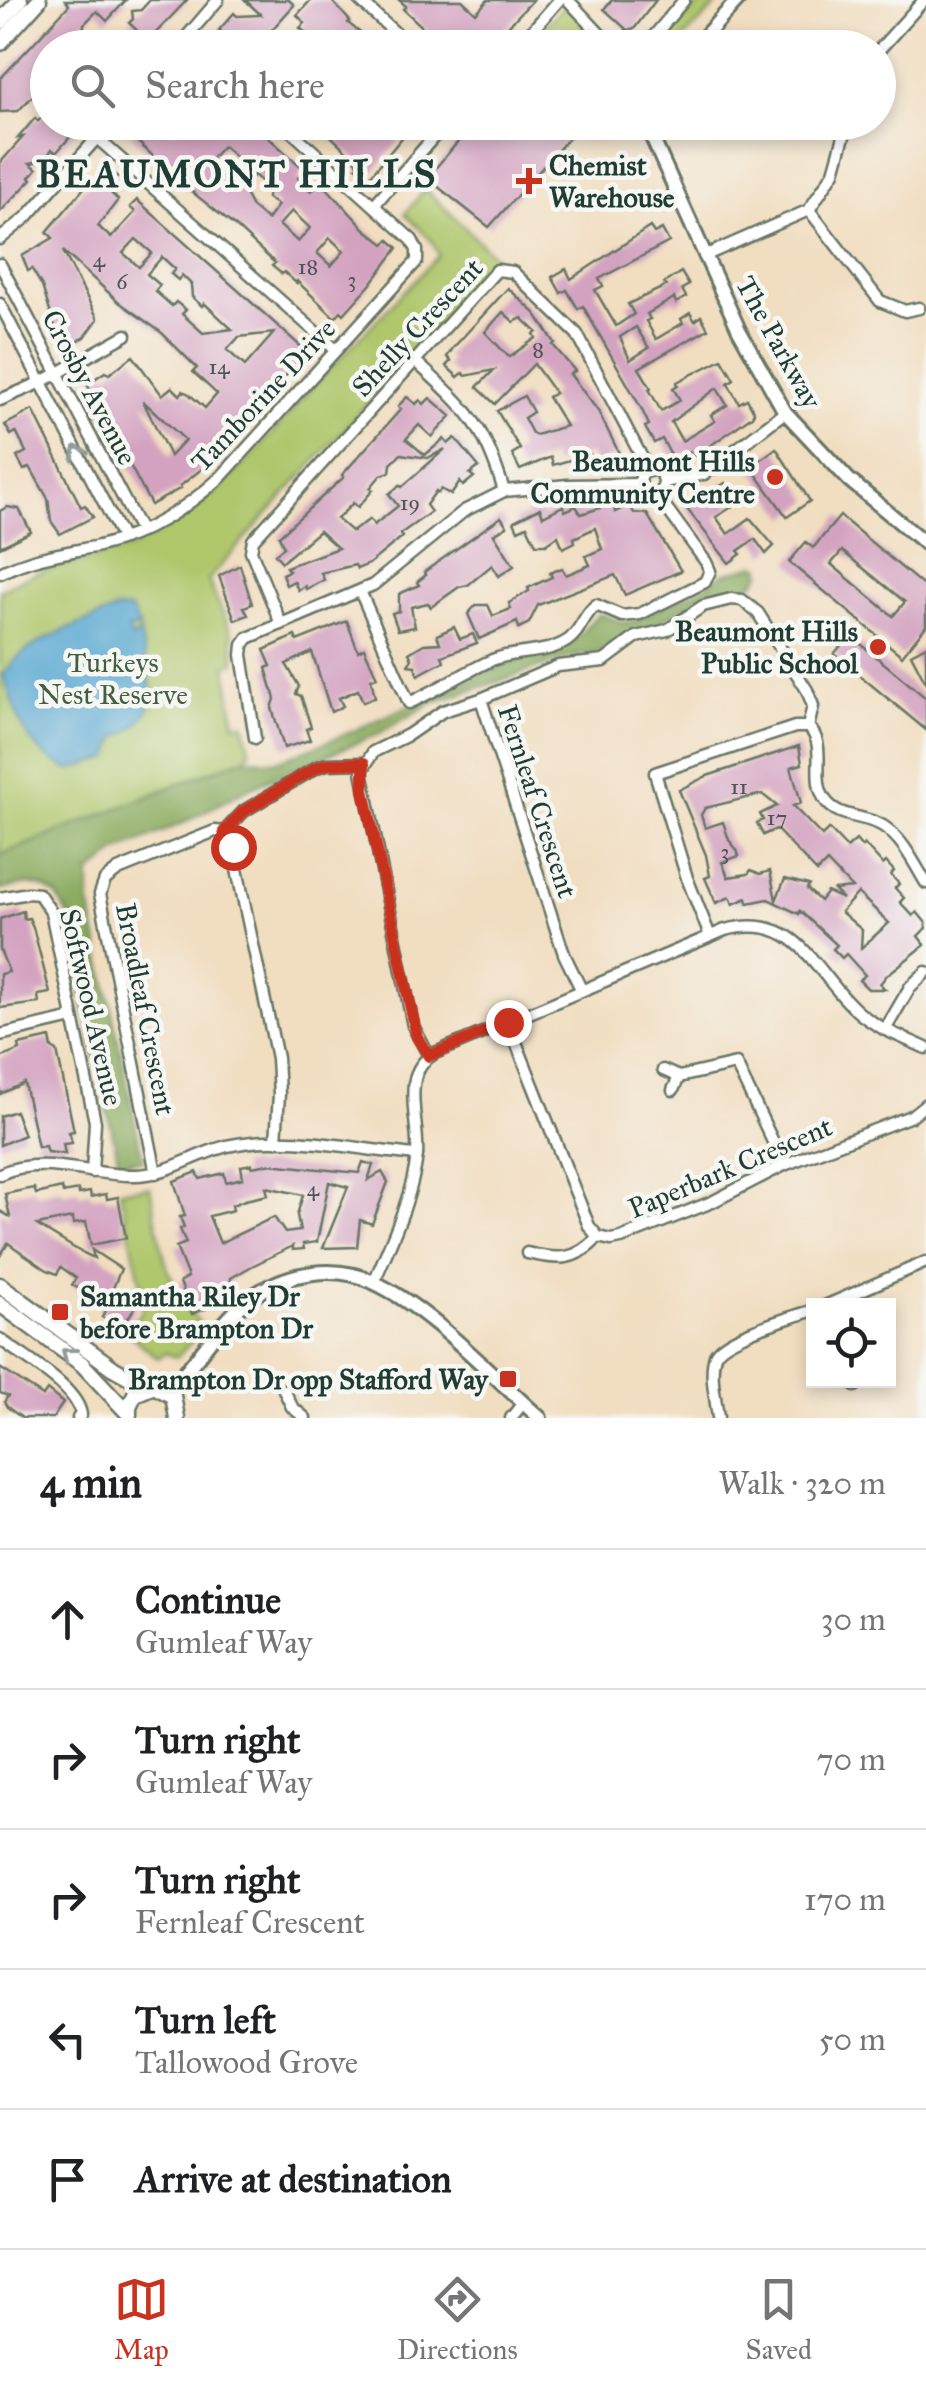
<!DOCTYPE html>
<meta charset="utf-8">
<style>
:root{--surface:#fff;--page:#f6f6f6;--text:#202124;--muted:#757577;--line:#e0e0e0;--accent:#c8321e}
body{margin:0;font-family:"IM FELL Great Primer",serif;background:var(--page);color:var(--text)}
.controls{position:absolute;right:30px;bottom:30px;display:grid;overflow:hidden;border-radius:0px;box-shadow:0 5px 15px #0003}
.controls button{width:90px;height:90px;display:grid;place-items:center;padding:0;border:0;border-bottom:2px solid var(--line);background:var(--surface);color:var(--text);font:50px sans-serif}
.stop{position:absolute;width:30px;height:30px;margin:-22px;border:8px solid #c8321e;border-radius:50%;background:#fff}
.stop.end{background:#c8321e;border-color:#fff;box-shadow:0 2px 10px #0008}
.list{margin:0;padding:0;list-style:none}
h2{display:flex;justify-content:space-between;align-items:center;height:130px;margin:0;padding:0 40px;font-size:42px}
h2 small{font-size:32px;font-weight:400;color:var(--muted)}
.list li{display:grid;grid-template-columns:65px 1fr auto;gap:30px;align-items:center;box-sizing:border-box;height:140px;padding:0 40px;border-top:2px solid var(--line)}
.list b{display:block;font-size:38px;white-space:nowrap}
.list p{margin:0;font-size:32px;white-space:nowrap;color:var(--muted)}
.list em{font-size:32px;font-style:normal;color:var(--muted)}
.icon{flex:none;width:55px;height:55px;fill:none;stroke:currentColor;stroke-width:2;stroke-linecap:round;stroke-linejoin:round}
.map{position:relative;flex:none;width:926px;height:1418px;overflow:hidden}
.search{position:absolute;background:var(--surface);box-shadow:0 5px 15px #0003;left:30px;right:30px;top:30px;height:110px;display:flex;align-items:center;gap:25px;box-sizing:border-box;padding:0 35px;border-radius:55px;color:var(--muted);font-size:38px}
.sheet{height:830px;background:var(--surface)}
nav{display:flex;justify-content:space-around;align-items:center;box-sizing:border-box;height:140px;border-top:2px solid var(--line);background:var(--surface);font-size:28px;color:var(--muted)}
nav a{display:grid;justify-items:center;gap:5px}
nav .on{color:var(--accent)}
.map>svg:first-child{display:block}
.green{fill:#afc66b;stroke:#678250;stroke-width:2.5}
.forest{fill:#8bab5f;stroke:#55744a;stroke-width:2.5}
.water{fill:#55a6d0;stroke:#3a7282;stroke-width:2.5}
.building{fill:#d3a2c0;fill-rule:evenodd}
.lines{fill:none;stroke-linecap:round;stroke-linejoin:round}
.minor-casing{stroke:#687565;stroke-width:15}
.tertiary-casing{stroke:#687565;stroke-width:18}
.secondary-casing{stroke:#687565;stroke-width:19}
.minor{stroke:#fff;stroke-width:10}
.tertiary{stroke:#fff;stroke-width:12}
.secondary{stroke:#fff;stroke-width:14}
.oneway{stroke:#8f9e9a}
.route{stroke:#c8321e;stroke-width:12}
.poi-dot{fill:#c8321e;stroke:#f6f6f2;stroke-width:4}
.labels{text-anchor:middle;stroke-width:9;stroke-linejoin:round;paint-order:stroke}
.number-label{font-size:22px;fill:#4c5657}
.poi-label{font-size:28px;font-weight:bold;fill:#1f3d34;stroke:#f6f6f2;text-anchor:end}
.street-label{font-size:28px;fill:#1f3d34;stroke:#f6f6f2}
.park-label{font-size:28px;fill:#435f42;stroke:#f6f6f2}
.district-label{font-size:38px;font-weight:bold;letter-spacing:2.5px;fill:#1f3d34;stroke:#f6f6f2}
</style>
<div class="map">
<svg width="926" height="1418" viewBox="0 0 926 1418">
<rect width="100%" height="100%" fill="#f6f6f2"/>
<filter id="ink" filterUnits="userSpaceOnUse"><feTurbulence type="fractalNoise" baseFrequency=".01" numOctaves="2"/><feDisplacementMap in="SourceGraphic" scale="20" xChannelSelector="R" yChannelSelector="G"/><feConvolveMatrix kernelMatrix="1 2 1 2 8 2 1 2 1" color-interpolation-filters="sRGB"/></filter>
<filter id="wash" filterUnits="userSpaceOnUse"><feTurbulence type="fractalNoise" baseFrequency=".0048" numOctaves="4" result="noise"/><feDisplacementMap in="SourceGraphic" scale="40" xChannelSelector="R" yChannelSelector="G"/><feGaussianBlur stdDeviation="2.25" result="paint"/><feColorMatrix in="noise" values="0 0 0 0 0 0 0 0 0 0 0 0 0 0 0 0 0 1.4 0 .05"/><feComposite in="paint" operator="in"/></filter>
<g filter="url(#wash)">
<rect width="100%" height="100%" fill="#f1ddbf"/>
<g class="green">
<path d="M703,0H722L675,47H656Z"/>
<path d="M568,2L609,47H545L534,37Z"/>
<path d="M425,189L497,259L208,580L232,634L235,663L226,665L235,724L244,723L250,750L247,757L0,855V590L36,573L130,548L185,516L220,488L247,462L316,383L439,255L431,240L405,214Z"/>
<path d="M150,1187C161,1243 163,1285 204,1328L177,1357L165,1353L158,1358L125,1331L142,1311L143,1293L120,1190Z"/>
</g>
<path class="forest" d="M756,565L761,567V573L754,583L739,590L697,599L612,650L571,657L430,704L378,734L251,787L183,823L118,851L90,874V905L143,1160L119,1162L85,1013L70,917L56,895L43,887L28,884L0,890V855L242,759C254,756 267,764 279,760C377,727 465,671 565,647C581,639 586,622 600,614L621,622H632L699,590L723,574Z"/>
<path class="water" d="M118,609L131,610L140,628L128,629L133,639L140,632L153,697C149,714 134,732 117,737L110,758L70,770C24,750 19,720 3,675C25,639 81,625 118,609Z"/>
<g id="blocks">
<g class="building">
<path d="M65,0H126L107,21L97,11L84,24L83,33L64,34L79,48H48V80L18,111L0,112V79L69,5Z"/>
<path d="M150,0H187L153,36L156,39L148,48H106L116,36L141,34L129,23L133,19L132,11L141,10Z"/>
<path d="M245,0H289L294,5L268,34L282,48H222L230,38L219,30L234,13L237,16L261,15Z"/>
<path d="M311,0H331L350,21L348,23L379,48H323L300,28L305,23L297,15Z"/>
<path d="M399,0H462L476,13L488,0H533L487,48H445L403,9L406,6Z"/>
<path d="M612,0H656L634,29L627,30L604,9Z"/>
<path d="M48,111V122H83L56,153L52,149L45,160L30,163L37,169L30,177L32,179L0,212V163L23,137L18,138L35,118L38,121Z"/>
<path d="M136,122H164L174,132L183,122H251L305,170L298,178L311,191L322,183L365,229L384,244L389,240L398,248L370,285L344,314L341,311L335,318L297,281L296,283L284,272L282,274L272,266L275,263L237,228L186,187L138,142L128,131ZM223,146L248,168L230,186L208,162ZM254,175L268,187L267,198L278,205L267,220L252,207L242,188ZM292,211L310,228L298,242L279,225ZM330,238L344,251L331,266L317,253Z"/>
<path d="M316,122H415L370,176L356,167L359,165L354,158Z"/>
<path d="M475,122H583L489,227L427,178Z"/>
<path d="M111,171L123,182L112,194L118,200L98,226L111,238L135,212L130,207L137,200L307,352L203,468L180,486L181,488L151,505L87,384L105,372L109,374L133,356L162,395L172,387L180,395L183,391L189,394L205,408L217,394L193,372L197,368L162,333L119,302L63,251L98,319L85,337L68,346L54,324L42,286L32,269L28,271L22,256L53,238L47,232L84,188L95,179L100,184ZM136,239L152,253L139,267L123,253ZM162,257L175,269L171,274L178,280L182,275L191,284L192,297L202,306L204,303L232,329L203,333L182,314L186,310L176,302L172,306L155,291L160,285L147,274ZM274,333L245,366L227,350L239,337ZM143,401L185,440L170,456Z"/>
<path d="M650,227L654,233L662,229L669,242L599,279L603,286L595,290L616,326L634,314L628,304L666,286L664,283L681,272L689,285L682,289L686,297L676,303L674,298L647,314L650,319L646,321L656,339L683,323L681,319L690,313L695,321L701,316L708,329L639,368L651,388L649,389L661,411L680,400L673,388L678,385L677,382L722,359L734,379L728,383L739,403L747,399L754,412L752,416L703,451L692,456L690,452L674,461L662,439L654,443L645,427L649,425L641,408L583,306L578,309L567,290L561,293L552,277L566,269L571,279ZM636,327L649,348L630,360L620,337ZM717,388L727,405L711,415L715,421L682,441L671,422Z"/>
<path d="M508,288L536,314L555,343L553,345L575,371L570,374L598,411L619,453L595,465L590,454L553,465L551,457L520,470L512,454L520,449L497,411L524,396L533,412L524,418L532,433L536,435L566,426L548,397L555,393L534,364L495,404L477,387L494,370L466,376L463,373L458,377L446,366L451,361L447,357L453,348ZM503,312L514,322L522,318L537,332L534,334L536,338L509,357L485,332Z"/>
<path d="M407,397L416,404L420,400L424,404L430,398L451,416L432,437L419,425L406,439L425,455L444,439L448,444L455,438L479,467L470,474L474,477L463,486L460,482L451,495L441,489L438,493L436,491L426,505L431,512L400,534L402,537L369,564L357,569L355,565L321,573L324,580L306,589L305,586L298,590L294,581L286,585L282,574L289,571L286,567L338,548L319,531L282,562L275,554L284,547L279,536L344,477L342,475L401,409L398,406ZM445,449L402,487L400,485L389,494L398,506L374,525L370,519L352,532L337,519L353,503L358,507L373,490L370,488L381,475L390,472L391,464L401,454L428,458Z"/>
<path d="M33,410L81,507L85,505L93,517L60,534L51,521L48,499L30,467L24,470L17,457L26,452L16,432L11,435L5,425Z"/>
<path d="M776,448L810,501L787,517L751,467Z"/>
<path d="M725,483L734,495L727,500L732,507L716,517L728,534L750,518L774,546L766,554L755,539L738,551L741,554L729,563L684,505L697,496L700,500Z"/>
<path d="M613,504L615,512L630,505L634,513L647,514L681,571L625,595L615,575L538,605L529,623L519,628L517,622L479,639L468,614L476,605H488L493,616L511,609L509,603L529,591L528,588L552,577L550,573L562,568L566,575L590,565L586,556L602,549L595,528L574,538L575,542L563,548L558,536L546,544H536L527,526L518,530L514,521L540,508L543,516L563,506L565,511L576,506L581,514Z"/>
<path d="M7,507L19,509L31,532L0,547V511Z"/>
<path d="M840,516L926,588V626L902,656L789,562L806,542L813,548ZM842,551L905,602L893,616L831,564Z"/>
<path d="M501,517L507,526L494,534L514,566L499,576L492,565L468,585L459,587L431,607L428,603L411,607L415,627L398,630L392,613L399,611V594L419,585L417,582L426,575L424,572Z"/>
<path d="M240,565L252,604L244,607L248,615L235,620L219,576Z"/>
<path d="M347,621L358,651L364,648L377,677L371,679L375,697L363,702L358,690L339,698L343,706L331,712L312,652L286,664L299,686L296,694L301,696L311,727L306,729L310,740L284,748L272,708L275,699L266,668L271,666L264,650L295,636L297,641Z"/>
<path d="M454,627L460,639L473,634L477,643L442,656L444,661L418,675L415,666L408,665L412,659L409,653L424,644L440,643L437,635Z"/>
<path d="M850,635L926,698V730L834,654Z"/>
<path d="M926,646V683L911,654Z"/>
<path d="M799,746L802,764L791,767L801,803L793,806L822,836L829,829L847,848L856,840L862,847L864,844L883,865L886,862L894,871L891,875L899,884L895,888L904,898L900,902L913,916L917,912L926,923V928L918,936L925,945L887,975L880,984L885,989H868L859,980L865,975L846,954L842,958L833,949L837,945L800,911L799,914L768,899L748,903L747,898L733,904L730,897L716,903L705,878L710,876L706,855L679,790L707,776ZM762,794L777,806L760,814L763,820L757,823L763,835L776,829L817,872L827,862L852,888L834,890L843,899L827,892L820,901L807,889L809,885L785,879L776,900L770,871L760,874L751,870L748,874L728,877L722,862L739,856L737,850L729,840L723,822L705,828L701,815L705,808ZM858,893L889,923L861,948L862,930L841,912Z"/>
<path d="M23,911L24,919L29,918L33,927L50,993L38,995L39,1003L0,1008V974L9,972L0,950V919Z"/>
<path d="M50,1038L52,1048L57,1051L74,1131L69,1132L72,1143L63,1144L65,1154L47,1152L45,1146L38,1147L24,1083L0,1094V1058L20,1050L19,1045Z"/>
<path d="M15,1111L24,1135L0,1145V1116Z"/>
<path d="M363,1162L373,1165L368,1180L382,1172L388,1182L372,1224L360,1220L357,1247L323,1248L348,1187L329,1182L317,1242L303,1244L304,1249L293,1250V1246L252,1266L231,1278L230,1286L214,1298L217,1304L192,1314L180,1282L188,1277L176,1247L186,1243L180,1229L184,1227L180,1217L185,1216L174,1181L197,1172L200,1179L224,1173L226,1182L243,1178L241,1166L252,1164V1167L269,1164L359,1173ZM266,1187L303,1195L297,1215L300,1231L285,1233L274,1217L220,1243L209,1216L233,1210L232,1205L245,1200L268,1195Z"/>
<path d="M34,1188L36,1194L62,1188L63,1193L78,1190L79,1194L90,1192L91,1197L106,1194L107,1199L118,1197L126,1238L91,1245L86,1222L73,1224L72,1218L37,1225L79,1251L94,1258L92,1250L121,1269L113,1288L137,1304L121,1329L102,1317L106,1310L81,1294L83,1291L72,1285L76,1278L61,1267L57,1274L47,1270L8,1243L0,1256V1211L10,1217L5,1194Z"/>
<path d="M0,1368L43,1396L47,1390L63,1403L53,1418H22L7,1407L4,1402L8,1396L0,1393Z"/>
</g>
</g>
</g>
<g filter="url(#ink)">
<use href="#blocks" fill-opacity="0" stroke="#687565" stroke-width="2.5"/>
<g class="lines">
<defs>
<g id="minor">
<path d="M359,0L412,48"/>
<path d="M568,0L613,48"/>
<path d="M177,48L218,0"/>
<path d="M517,48L559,0"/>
<path d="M644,48L684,0"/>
<path d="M878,51L924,0"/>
<path d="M97,138L336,350"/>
<path d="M374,205L447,122"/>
<path d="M809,210L880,301L905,311L919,308"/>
<path d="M0,239L27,217L111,122"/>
<path d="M704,256L809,210L834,172L848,122"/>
<path d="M0,264L141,532"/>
<path d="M0,304L123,539"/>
<path d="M414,360C466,408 483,421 504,491"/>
<path d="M0,400L42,382L126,335"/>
<circle cx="652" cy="482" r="12"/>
<path d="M664,482L704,474L785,412"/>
<path d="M0,573C32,557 64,553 99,546C146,535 185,509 221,477L417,261V250L412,240L281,122"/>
<path d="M360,591L409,703C438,690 465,672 492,660C516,650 545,655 567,641C580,633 583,615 596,605L622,616L640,614L705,582L710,571L706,562L656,494"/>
<path d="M281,624L251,551L253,540L497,270L513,272L577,334L649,471"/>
<path d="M481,699L558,666L604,661L636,637L667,630L703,606L731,599L742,600L758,613L807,690L813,706L808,727"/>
<path d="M255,738L242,655L243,645L248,638L373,585L464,511L504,491L568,485L641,484"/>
<path d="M224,832L244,811L317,767L327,764L364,763"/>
<path d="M0,898L28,893L39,894L51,912L95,1122L92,1172"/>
<path d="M710,936L687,878L655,773L795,727H808C829,745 809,779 826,801C839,819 866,815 883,826C903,839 914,863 926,883"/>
<path d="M508,1022L589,1226L598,1237L611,1240L621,1238L712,1202L784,1165L911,1116L926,1104"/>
<path d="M885,1030L910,987L926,972"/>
<path d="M0,1035L73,1018"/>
<path d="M429,1056L413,1026L362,771L373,752L408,735L443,711L481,699L564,954L581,989"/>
<path d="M663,1070L679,1077L673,1090"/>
<path d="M679,1077L736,1064L784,1165"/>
<path d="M156,1173L100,894L105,880L118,870L215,831L224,832L231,841L277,1058L279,1094L276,1141"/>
<path d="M0,1174C42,1154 92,1177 137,1175C171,1174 199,1151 232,1145C292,1133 356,1150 417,1155"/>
<path d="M527,1253C557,1260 576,1262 598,1237"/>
<path d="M374,1282C391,1241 412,1199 417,1155C420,1120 398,1074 435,1053L725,930C799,911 812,970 856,1010C876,1028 902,1037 926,1048"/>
<path d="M825,1306L926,1262"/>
<path d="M0,1339C22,1357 78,1387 81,1415L78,1418"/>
<path d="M855,1386V1380"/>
<path d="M284,1390L292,1407L305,1418"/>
<path d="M511,1418L523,1403"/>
<path d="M718,1418C716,1399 709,1374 715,1355C723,1336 793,1317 814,1310"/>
</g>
<g id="tertiary">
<path d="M694,48L738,0"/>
<path d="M645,122L739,330L785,412L849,480L926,544"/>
<path d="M167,1391C199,1362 220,1319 256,1294C289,1272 336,1264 373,1282C430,1308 492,1376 540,1418"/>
</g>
<g id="secondary">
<path d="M0,22L20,0"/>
<path d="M0,43L39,0"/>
<path d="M0,1285L113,1368L147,1387"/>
<path d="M0,1304L82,1364L128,1413"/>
<path d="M129,1415V1406L135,1394L154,1386L173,1396L177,1418"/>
</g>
</defs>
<use href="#minor" class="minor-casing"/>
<use href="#tertiary" class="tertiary-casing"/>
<use href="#secondary" class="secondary-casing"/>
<use href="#minor" class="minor"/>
<use href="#tertiary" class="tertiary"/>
<use href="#secondary" class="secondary"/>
</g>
<defs><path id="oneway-chevron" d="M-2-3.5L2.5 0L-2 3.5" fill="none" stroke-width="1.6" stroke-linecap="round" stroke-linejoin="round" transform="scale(2.5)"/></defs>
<g class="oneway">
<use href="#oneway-chevron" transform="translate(78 452) rotate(-117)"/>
<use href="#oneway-chevron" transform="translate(68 1354) rotate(-143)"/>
</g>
</g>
<g class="lines" filter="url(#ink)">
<path class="route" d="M233,847L224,832L244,811L317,767L327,764L364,763V790L417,1037L429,1056L508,1022"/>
</g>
<g class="poi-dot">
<path d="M524 166h10v10h10v10h-10v10h-10v-10h-10v-10h10z"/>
<circle cx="775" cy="477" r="10"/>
<circle cx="878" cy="647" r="10"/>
<rect x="50" y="1302" width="20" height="20" rx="5"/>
<rect x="498" y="1369" width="20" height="20" rx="5"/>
</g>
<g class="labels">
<g class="number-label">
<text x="99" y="267">4</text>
<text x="308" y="274">18</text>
<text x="352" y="287">3</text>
<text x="122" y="289">6</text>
<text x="538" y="357">8</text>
<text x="219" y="374">14</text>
<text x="410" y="510">19</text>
<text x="739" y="794">11</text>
<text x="777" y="825">17</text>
<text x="725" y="859">3</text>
<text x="313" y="1196">4</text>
</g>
<g class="poi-label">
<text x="549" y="175" text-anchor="start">Chemist<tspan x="549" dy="32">Warehouse</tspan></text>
<text x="755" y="471">Beaumont Hills<tspan x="755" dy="32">Community Centre</tspan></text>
<text x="858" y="641">Beaumont Hills<tspan x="858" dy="32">Public School</tspan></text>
<text x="80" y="1306" text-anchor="start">Samantha Riley Dr<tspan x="80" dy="32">before Brampton Dr</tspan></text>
<text x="488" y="1389">Brampton Dr opp Stafford Way</text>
</g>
<g class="street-label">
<text transform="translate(417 327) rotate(-47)" y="10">Shelly Crescent</text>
<text transform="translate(779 342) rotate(61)" y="10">The Parkway</text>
<text transform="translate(90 387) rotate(62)" y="10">Crosby Avenue</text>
<text transform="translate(263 395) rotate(-47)" y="10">Tamborine Drive</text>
<text transform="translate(538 801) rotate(72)" y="10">Fernleaf Crescent</text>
<text transform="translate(92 1007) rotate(77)" y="10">Softwood Avenue</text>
<text transform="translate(146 1009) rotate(79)" y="10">Broadleaf Crescent</text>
<text transform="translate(730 1167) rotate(-23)" y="10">Paperbark Crescent</text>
</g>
<g class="park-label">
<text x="113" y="672">Turkeys<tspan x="113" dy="32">Nest Reserve</tspan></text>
</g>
<g class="district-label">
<text x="237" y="187">BEAUMONT HILLS</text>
</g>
</g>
</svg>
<div class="controls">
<button><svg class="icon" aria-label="locate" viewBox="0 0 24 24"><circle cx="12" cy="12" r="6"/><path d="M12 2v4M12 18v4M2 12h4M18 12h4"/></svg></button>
</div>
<div class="stop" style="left:233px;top:847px"></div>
<div class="stop end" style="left:508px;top:1022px"></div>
<div class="search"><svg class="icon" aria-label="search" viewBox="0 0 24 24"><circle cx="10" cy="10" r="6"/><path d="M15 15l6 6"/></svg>Search here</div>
</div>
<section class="sheet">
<h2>4 min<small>Walk · 320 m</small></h2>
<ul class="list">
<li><svg class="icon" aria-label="ahead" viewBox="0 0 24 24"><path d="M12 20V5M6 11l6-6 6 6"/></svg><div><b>Continue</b><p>Gumleaf Way</p></div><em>30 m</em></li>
<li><svg class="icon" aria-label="right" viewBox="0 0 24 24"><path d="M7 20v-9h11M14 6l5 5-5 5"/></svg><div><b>Turn right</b><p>Gumleaf Way</p></div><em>70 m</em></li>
<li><svg class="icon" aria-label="right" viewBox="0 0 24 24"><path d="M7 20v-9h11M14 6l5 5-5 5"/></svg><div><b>Turn right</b><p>Fernleaf Crescent</p></div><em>170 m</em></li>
<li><svg class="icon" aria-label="left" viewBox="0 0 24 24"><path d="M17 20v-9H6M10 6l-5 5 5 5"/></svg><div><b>Turn left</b><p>Tallowood Grove</p></div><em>50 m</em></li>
<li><svg class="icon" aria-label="arrive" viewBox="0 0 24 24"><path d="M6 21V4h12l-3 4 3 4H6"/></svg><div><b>Arrive at destination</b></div></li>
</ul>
</section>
<nav>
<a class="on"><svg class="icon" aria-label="map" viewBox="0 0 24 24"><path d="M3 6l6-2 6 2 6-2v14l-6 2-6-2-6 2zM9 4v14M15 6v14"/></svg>Map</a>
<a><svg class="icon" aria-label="directions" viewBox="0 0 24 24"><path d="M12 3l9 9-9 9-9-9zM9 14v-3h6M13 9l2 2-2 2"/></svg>Directions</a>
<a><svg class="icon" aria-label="saved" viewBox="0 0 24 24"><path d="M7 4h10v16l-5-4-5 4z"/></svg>Saved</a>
</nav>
